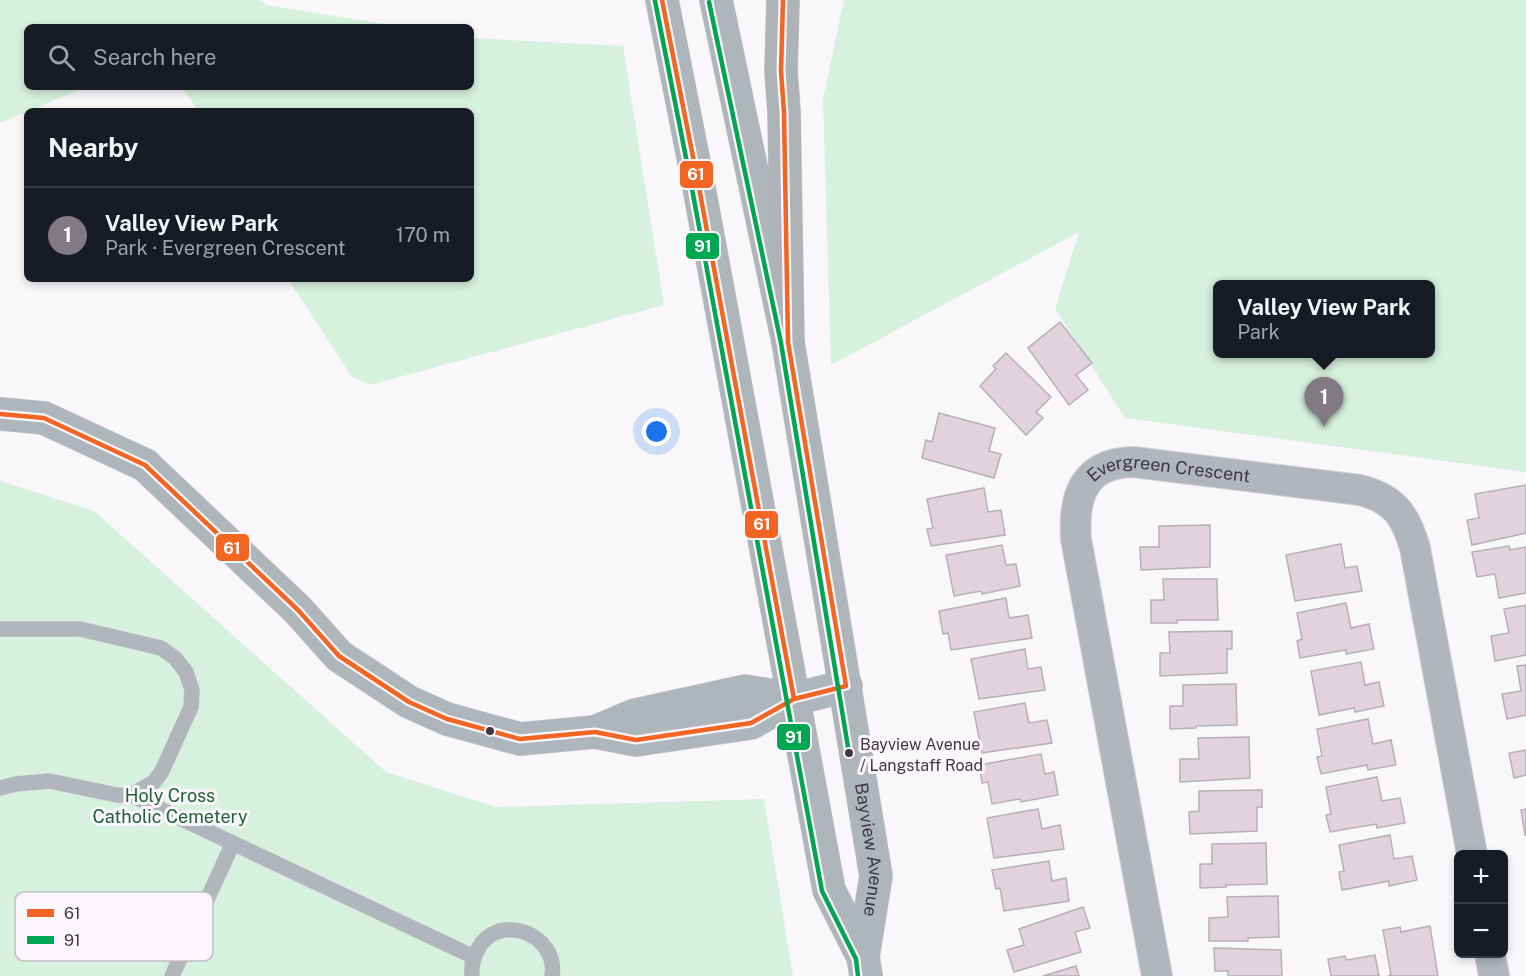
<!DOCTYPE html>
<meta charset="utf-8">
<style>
:root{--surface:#171b24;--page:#242831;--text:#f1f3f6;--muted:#9ea1a6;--line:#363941;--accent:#817a83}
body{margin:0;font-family:"Public Sans",sans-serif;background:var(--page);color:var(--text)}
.controls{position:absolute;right:18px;bottom:18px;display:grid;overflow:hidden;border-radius:9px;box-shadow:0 3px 9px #0003}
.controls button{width:54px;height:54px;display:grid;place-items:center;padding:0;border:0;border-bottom:2px solid var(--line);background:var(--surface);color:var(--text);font:30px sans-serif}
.you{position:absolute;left:657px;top:432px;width:21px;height:21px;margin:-15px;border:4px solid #fff;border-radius:50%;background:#1a73e8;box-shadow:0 0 0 9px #1a73e833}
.badge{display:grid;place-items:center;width:39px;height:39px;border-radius:50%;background:var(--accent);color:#fff;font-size:20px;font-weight:700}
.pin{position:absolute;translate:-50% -50px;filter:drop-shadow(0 2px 3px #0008)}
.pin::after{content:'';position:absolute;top:32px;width:21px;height:18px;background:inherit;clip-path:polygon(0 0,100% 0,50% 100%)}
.popup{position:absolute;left:1213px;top:280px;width:222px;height:78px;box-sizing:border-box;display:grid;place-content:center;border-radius:9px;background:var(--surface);filter:drop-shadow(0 2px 4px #0005);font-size:20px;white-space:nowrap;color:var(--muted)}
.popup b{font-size:22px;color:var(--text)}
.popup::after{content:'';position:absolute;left:50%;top:100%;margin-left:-12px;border:12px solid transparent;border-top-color:var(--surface)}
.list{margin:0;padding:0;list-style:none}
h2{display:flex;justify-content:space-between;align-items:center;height:78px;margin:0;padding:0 24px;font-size:26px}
h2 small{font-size:20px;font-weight:400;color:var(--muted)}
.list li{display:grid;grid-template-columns:39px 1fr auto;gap:18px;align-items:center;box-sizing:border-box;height:96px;padding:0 24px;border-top:2px solid var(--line)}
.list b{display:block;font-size:22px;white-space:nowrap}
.list p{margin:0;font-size:20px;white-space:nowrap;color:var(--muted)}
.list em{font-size:20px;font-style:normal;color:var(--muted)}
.icon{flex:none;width:33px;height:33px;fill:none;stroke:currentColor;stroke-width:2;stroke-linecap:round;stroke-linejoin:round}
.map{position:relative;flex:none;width:1526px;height:976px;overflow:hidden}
.search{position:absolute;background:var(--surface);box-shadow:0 3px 9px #0003;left:24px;top:24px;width:450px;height:66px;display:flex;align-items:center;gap:15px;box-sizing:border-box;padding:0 21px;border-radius:9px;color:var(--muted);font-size:22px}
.panel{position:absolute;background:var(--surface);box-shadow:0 3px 9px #0003;left:24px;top:108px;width:450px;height:174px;border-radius:9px}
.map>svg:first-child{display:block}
.green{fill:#d6f1de;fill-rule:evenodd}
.building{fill:#e1d3dc;stroke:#b6b0b5;stroke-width:1.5}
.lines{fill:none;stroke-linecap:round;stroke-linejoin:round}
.lane-casing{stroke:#d5d1d5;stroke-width:16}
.street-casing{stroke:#d5d1d5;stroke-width:32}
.secondary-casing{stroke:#d5d1d5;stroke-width:34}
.highway-casing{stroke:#d5d1d5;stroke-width:34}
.lane{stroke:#b0b6bc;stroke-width:15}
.street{stroke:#b0b6bc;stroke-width:30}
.secondary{stroke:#afb6bb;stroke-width:33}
.highway{stroke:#aeb3b8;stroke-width:33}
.bus-1-casing{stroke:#fbf6fc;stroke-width:9}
.bus-2-casing{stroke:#fbf6fc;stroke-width:9}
.bus-1{stroke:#f26522;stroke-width:4.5}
.bus-2{stroke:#00a651;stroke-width:4.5}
.bus-dot{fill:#403742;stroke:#fbf6fc;stroke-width:2}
.labels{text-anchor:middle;stroke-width:6;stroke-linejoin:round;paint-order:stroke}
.bus-label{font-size:16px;fill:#403742;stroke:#fbf6fc;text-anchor:start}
.street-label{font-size:18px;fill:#403742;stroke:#fbf6fc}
.park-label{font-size:18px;fill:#206239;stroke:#fbf6fc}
.key{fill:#fbf6fc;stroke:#c3bdc4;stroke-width:1.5}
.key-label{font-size:16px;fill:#403742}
.line-badge{stroke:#fbf6fc;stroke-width:2}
.badge-label{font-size:16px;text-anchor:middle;font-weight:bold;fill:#fff}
</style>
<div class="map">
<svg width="1526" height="976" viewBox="0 0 1526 976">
<rect width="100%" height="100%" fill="#faf7fb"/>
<g class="green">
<path d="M0,0H259L267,5L403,27H27V87H86L0,123Z"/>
<path d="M844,0H1526V472L1125,418L1055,309L1079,232L831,365L823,99ZM1218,284H1430V354H1218Z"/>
<path d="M471,38L623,46L664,305L370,385L352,377L288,279H471V111H198L182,87H471Z"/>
<path d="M0,481L94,511L386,772L496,807L764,799L793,976H0Z"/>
</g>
<g class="building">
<path d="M1060,322L1092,363L1076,375L1088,390L1069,405L1028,348Z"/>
<path d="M1006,353L1051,397L1036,412L1043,418L1026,435L980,386L996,369L993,366Z"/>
<path d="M939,413L995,428L989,451L1001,454L994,478L922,458L926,440L932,442Z"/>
<path d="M1526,485V533L1472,545L1467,520L1479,518L1475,494Z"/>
<path d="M984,488L988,512L1001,510L1005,535L931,546L927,529L933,528L927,499Z"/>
<path d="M1210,525V567L1141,570L1140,547H1159V526Z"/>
<path d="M1341,544L1345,568L1357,566L1362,591L1295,601L1286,555Z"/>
<path d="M1002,545L1006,565L1016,564L1020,586L982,594L981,591L954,596L946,555Z"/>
<path d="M1509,546L1510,550L1526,547V593L1499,598L1495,574L1477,577L1472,552Z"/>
<path d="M1163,579H1217L1218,620H1177V623H1151V600H1164Z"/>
<path d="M1006,598L1009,618L1028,615L1032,638L951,650L948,633L943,634L939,611Z"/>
<path d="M1346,603L1351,628L1369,624L1374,649L1346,654V650L1300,658L1297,641L1302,639L1297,613Z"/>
<path d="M1526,605V655L1495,661L1491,636L1509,633L1504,609Z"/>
<path d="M1232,631V649H1227V673L1160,676V653H1170L1169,632Z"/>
<path d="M1025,649L1028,669L1041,667L1045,690L979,699L971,659Z"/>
<path d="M1361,662L1365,685L1379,682L1384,706L1355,712L1354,708L1319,715L1311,671Z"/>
<path d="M1526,665V715L1507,719L1502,694L1521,691L1517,666Z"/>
<path d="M1236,684L1237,725L1196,726V728L1170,729V706H1183V685Z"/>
<path d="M1025,703L1029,723L1047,720L1052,743L982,753L974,712Z"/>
<path d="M1368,719L1373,744L1391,740L1396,765L1368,770L1367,765L1321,774L1317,757L1322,756L1317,729Z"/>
<path d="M1249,737L1250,778L1180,782V759H1199L1198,738Z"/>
<path d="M1526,750V775L1514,778L1509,753Z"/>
<path d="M1041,754L1045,774L1054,772L1058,795L1021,802L1020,799L992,804L988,782L982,783L979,765Z"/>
<path d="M1377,777L1382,801L1400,798L1405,823L1377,828L1376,824L1330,832L1326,815L1331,814L1326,787Z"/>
<path d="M1262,790V807H1257V831L1190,834L1189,812L1199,811V791Z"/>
<path d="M1038,809L1042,829L1060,825L1064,849L994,858L987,818Z"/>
<path d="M1526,809V835H1525L1521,810Z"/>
<path d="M1390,835L1394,859L1412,856L1417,880L1389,886V881L1342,890L1339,872L1344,871L1339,845Z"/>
<path d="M1266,843L1267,884L1226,885V887L1200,888V864H1212V844Z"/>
<path d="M1049,861L1052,881L1066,878L1069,901L1004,911L1000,888L996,889L992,870Z"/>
<path d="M1278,896L1279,937L1248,938V941H1209V918L1228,917L1227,897Z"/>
<path d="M1083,907L1090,928L1075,932L1081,952L1014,972L1007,950L1024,945L1019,929Z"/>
<path d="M1430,926L1438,976H1388L1391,975L1383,930L1400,927L1401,932Z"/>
<path d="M1214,948L1281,950L1282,976H1228V971H1215Z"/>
<path d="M1375,955L1379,976H1331L1328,959L1345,956L1346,960Z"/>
<path d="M1076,966L1079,976H1043Z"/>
</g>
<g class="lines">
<defs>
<g id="lane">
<path d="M0,629H80L161,648L175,658L186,672L192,690L191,707L162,771L154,782L131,795H117L49,781L16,784L0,788"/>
<path d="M131,795L474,957"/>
<path d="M172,976L233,843"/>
<path d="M472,976C471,967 473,958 478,949C498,911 559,934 552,976"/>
</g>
<g id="street">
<path d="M1490,954L1494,976"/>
<path id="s1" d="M1157,976L1076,539C1073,496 1084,463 1133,462L1360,490C1394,499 1405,514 1415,548L1472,854"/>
</g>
<g id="secondary">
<path d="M662,0L697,177L829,890L863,957L866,976"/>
<path id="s2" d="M716,0L788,342L876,876L863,957"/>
<path d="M0,414L44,418L145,465L298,610L339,656L409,702L447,719L520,739L595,732L636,740L751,723L794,699L846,686"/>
<path d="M595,732L635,715L745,691L794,699"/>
</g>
<path id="highway" d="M783,0L781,71L784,112L788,342"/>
</defs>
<use href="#lane" class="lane-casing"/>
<use href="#street" class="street-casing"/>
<use href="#secondary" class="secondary-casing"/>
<use href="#highway" class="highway-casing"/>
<use href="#lane" class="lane"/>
<use href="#street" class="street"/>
<use href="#secondary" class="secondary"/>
<use href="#highway" class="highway"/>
<defs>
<g id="bus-1">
<path d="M662,0L697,177L794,699"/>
<path d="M0,414L44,418L145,465L298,610L339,656L409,702L447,719L520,739L595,732L636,740L751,723L794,699L846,686L788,342L784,112L781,71L783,0"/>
</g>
<g id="bus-2">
<path d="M655,1L690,178L822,891L856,959L858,976"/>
<path d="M709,2L781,343L849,753"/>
</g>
</defs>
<use href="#bus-1" class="bus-1-casing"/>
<use href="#bus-2" class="bus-2-casing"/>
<use href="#bus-1" class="bus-1"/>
<use href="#bus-2" class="bus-2"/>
</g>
<g class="bus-dot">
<circle cx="490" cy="731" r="5"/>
<circle cx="849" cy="753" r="5"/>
</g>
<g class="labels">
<g class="bus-label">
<text x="860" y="750">Bayview Avenue<tspan x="860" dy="21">/ Langstaff Road</tspan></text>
</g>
<g class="street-label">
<text dy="6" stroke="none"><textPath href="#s1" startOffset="591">Evergreen Crescent</textPath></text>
<text dy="6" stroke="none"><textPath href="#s2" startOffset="864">Bayview Avenue</textPath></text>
</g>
<g class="park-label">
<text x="170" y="802">Holy Cross<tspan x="170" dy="21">Catholic Cemetery</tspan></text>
</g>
</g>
<rect x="15" y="892" width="198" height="69" rx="9" class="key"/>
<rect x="27" y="909" width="27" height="8" fill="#f26522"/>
<rect x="27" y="936" width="27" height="8" fill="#00a651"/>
<g class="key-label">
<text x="64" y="919">61</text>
<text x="64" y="946">91</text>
</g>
<g class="line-badge">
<rect x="679" y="160" width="35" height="29" rx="6" fill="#f26522"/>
<rect x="685" y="232" width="35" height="28" rx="6" fill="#00a651"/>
<rect x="744" y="510" width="35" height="29" rx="6" fill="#f26522"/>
<rect x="215" y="533" width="35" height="29" rx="6" fill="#f26522"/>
<rect x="776" y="723" width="35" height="28" rx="6" fill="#00a651"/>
</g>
<g class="badge-label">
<text x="696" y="180">61</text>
<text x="703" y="252">91</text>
<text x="762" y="530">61</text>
<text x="232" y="554">61</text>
<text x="794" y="743">91</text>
</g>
</svg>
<div class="controls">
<button>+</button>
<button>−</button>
</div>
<div class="you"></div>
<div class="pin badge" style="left:1324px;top:427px">1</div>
<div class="popup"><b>Valley View Park</b>Park</div>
<div class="search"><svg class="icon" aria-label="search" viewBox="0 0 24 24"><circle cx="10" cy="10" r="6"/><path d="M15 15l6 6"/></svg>Search here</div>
<section class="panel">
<h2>Nearby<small></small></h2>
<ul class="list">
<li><span class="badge">1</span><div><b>Valley View Park</b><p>Park · Evergreen Crescent</p></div><em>170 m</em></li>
</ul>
</section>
</div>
